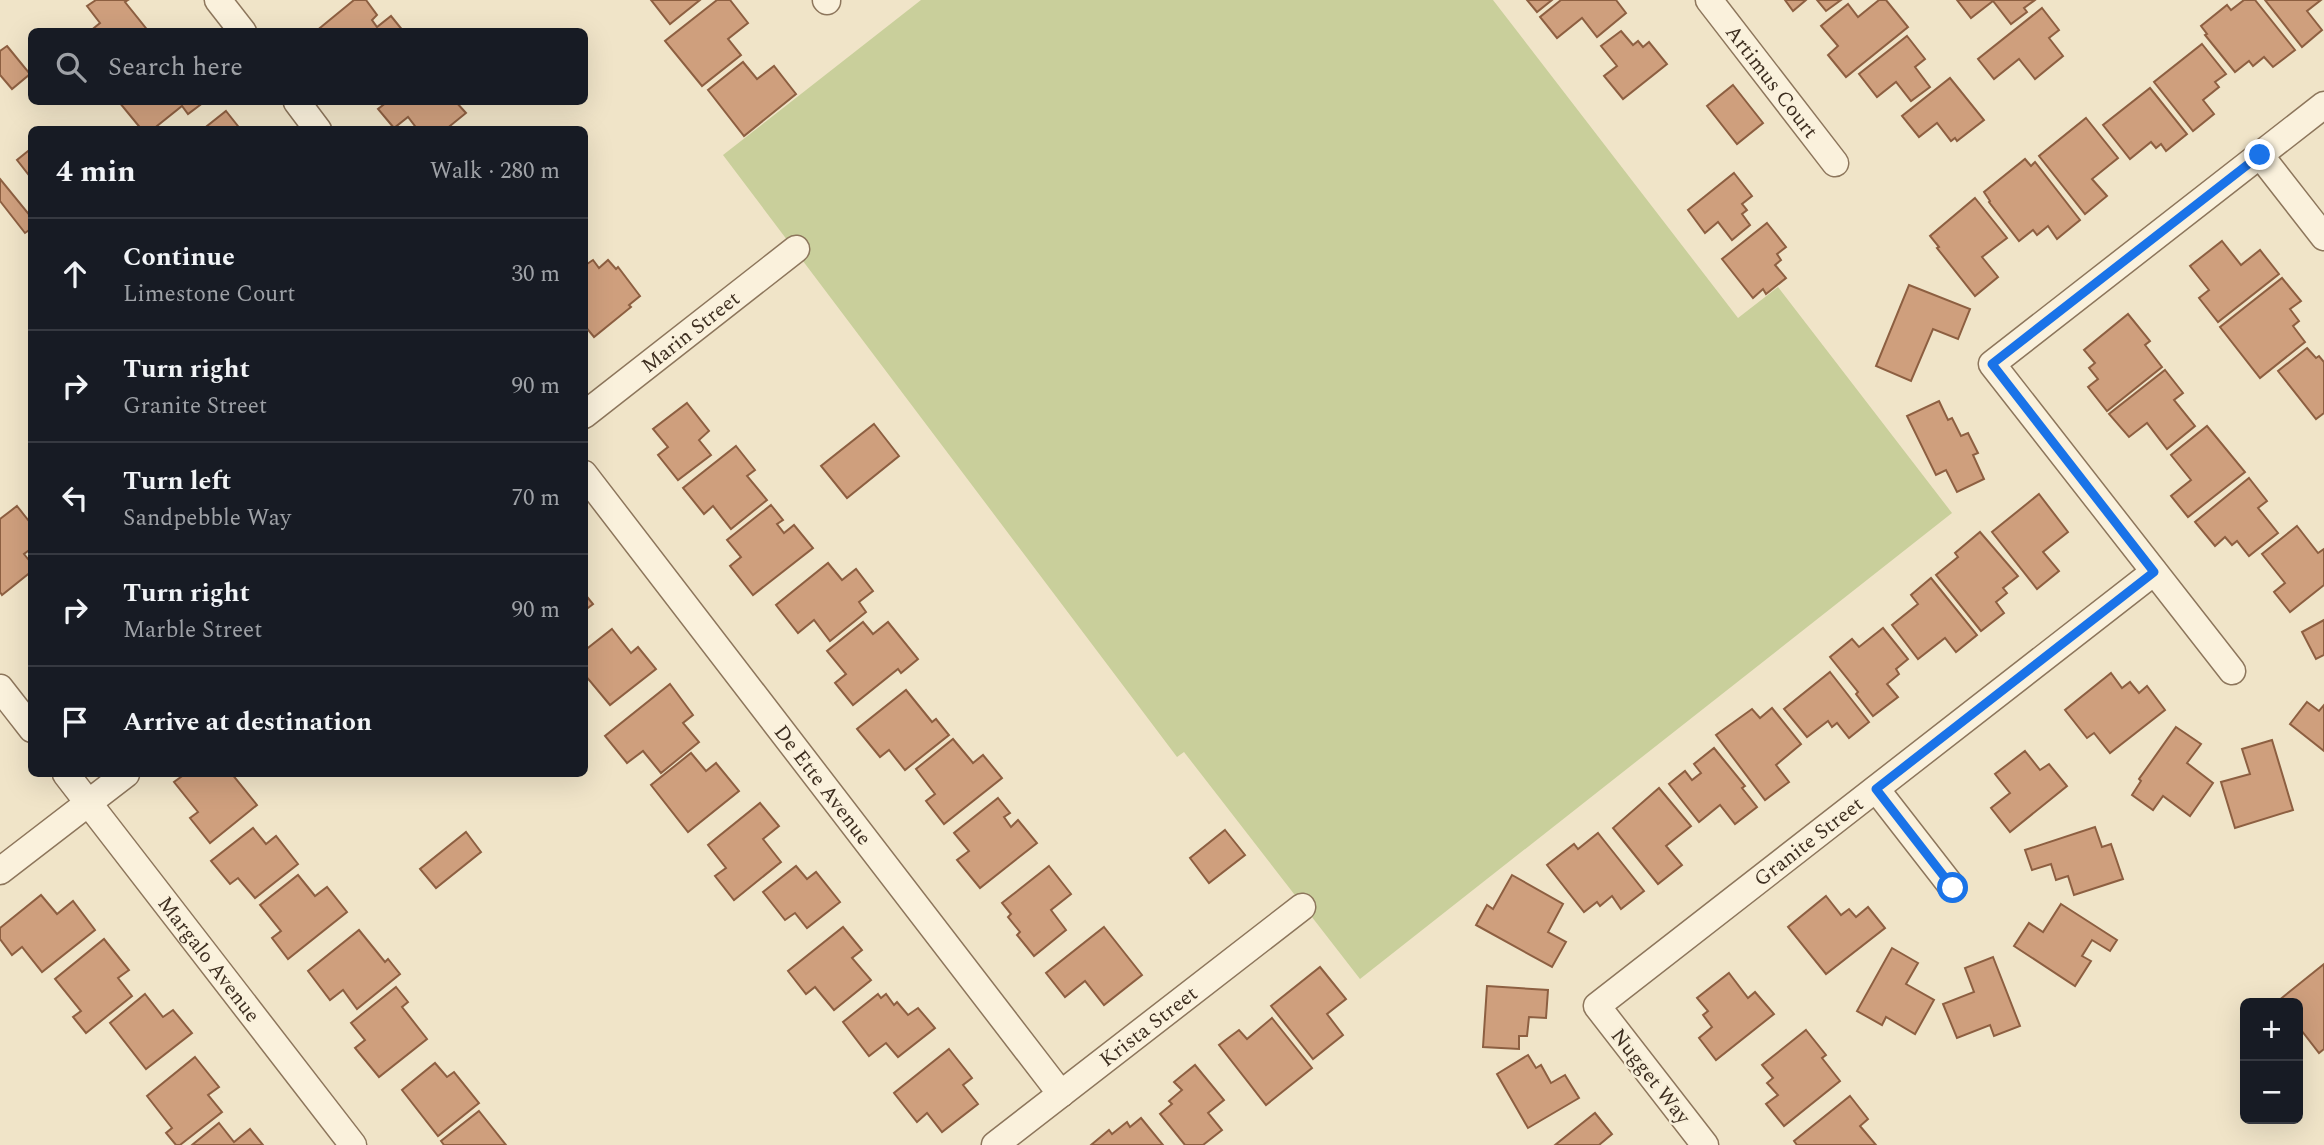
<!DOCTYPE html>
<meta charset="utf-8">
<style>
:root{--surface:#171b24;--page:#242831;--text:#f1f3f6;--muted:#9ea1a6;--line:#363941}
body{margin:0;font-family:Spectral,serif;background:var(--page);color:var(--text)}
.controls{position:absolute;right:21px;bottom:21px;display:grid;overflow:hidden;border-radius:10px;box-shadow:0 7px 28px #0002}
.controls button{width:63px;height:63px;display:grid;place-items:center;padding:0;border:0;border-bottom:2px solid var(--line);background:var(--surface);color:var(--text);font:35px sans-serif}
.stop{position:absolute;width:21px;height:21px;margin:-16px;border:5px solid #1a73e8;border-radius:50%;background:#fff}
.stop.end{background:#1a73e8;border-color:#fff;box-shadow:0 2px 7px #0008}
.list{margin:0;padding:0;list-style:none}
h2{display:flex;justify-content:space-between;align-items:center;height:91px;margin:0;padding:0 28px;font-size:30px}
h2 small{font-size:23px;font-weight:400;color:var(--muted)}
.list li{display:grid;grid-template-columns:46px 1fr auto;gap:21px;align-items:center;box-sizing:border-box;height:112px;padding:0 28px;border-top:2px solid var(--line)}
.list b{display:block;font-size:26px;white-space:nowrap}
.list p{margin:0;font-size:23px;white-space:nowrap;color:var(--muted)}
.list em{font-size:23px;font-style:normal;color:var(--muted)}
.icon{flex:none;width:38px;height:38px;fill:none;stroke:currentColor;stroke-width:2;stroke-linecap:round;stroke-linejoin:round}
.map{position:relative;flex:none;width:2324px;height:1145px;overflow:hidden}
.search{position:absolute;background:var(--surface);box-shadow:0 7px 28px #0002;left:28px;top:28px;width:560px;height:77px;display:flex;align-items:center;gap:18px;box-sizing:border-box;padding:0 24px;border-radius:10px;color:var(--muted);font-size:26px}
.panel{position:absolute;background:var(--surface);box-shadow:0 7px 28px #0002;left:28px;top:126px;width:560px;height:651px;border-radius:10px}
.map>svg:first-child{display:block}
.green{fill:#c9cf9b}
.building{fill:#cf9f7d;stroke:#8d5f41;stroke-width:2}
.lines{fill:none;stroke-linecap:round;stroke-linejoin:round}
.minor-casing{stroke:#8d765c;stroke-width:29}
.minor{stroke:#faf1dc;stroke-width:26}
.route{stroke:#1a73e8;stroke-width:9}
.labels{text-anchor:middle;stroke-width:5;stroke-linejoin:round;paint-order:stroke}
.street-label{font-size:21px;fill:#3d2e20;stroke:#f7eed8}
</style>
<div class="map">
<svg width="2324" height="1145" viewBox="0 0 2324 1145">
<rect width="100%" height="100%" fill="#f0e4c8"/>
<path class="green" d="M921,0H1493L1738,318L1778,287L1952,513L1360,979L1184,752L1177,757L723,155Z"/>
<g class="building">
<path d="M96,0H128L125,2L149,32H89L100,23L87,6Z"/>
<path d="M354,0H366L377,15L372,20L377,27L391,16L404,32H315Z"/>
<path d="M651,0H700L670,24Z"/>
<path d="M717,0H730L748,23L728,39L741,55L702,86L665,41Z"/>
<path d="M1527,0H1552L1537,12Z"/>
<path d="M1561,0H1616L1626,13L1597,37L1582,18L1557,38L1540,17Z"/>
<path d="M1785,0H1806L1793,11Z"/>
<path d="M1817,0H1841L1826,11Z"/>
<path d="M1879,0H1886L1908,27L1846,77L1828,55L1838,46L1821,26L1848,4L1858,17Z"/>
<path d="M1957,0H2035L2024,8L2027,12L2011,24L1993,1L1971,18Z"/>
<path d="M2244,0H2255L2295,50L2273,67L2264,57L2253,66L2249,61L2235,72L2205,35L2207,34L2201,26L2227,5L2231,10Z"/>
<path d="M2265,0H2321L2307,11L2322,30L2302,47Z"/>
<path d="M2042,8L2059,30L2049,38L2063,56L2035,79L2019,59L1994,79L1978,59Z"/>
<path d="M1621,31L1633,45L1638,41L1643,47L1649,42L1667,64L1623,99L1604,76L1617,66L1601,46Z"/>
<path d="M1907,36L1925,59L1915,67L1930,87L1911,101L1896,82L1877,97L1859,74Z"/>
<path d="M2202,44L2226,74L2215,82L2219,87L2203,100L2214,114L2193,131L2154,82Z"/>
<path d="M7,46L30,74L12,89L0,75V51Z"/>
<path d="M743,62L757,79L774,66L796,94L744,136L708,90Z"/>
<path d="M1950,78L1984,120L1957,141L1955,138L1951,141L1937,123L1919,137L1902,116Z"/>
<path d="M1733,85L1763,123L1737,144L1707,106Z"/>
<path d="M2150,88L2187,134L2166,151L2161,144L2156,148L2151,142L2130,159L2103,125Z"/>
<path d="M119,102H204L188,114L182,106L152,130H142Z"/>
<path d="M387,102H456L466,113L445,130H418L408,117L394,128L378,109Z"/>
<path d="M226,111L241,130H202Z"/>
<path d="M2086,118L2118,158L2092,179L2107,196L2085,214L2039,156Z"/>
<path d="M28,151L32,155V179L17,160Z"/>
<path d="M2025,159L2031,166L2035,162L2080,220L2057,239L2048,226L2037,235L2033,230L2019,241L1989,202L1990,201L1984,192Z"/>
<path d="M1734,173L1752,196L1742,204L1747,210L1742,214L1750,225L1732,240L1718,222L1705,233L1688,210Z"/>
<path d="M0,179L32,218V228L25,233L0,201Z"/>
<path d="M1975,198L2007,238L1982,257L1998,277L1975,296L1937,248L1939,247L1930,236Z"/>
<path d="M1767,223L1786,247L1777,254L1781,260L1775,265L1786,278L1766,294L1763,289L1753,298L1722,259Z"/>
<path d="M2222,241L2241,265L2260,250L2279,274L2218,322L2199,298L2209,290L2190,266Z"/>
<path d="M593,260L599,268L608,260L616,269L618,267L640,296L629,305L631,307L594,337L584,325V266Z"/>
<path d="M2282,278L2301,301L2290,309L2299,321L2293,326L2305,342L2260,378L2220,327Z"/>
<path d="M1909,285L1970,309L1958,339L1933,329L1911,381L1876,366Z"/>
<path d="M2128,314L2150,341L2145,345L2162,367L2107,411L2088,387L2098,379L2089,368L2095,363L2084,350Z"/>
<path d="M2307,348L2316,358L2319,356L2324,362V413L2316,419L2278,371Z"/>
<path d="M2165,370L2183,393L2174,400L2195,426L2167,449L2147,423L2129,437L2109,414Z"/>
<path d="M1939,401L1948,420L1952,418L1961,436L1968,433L1978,453L1973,455L1984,479L1957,492L1946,470L1936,475L1907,416Z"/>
<path d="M687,403L709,431L699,440L711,455L678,480L658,455L668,447L653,429Z"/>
<path d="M874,424L899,456L847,498L821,466Z"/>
<path d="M2207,426L2245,472L2188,517L2171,496L2191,480L2171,455Z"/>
<path d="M736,446L755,470L747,476L767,500L731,529L713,506L704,514L683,488Z"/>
<path d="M2249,478L2267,501L2258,508L2278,533L2249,556L2237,541L2232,545L2225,537L2215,546L2195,522Z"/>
<path d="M2039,494L2068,532L2043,552L2059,571L2037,589L1992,532Z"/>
<path d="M771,505L783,520L777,524L784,533L794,525L813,548L753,595L730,566L741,557L727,540Z"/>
<path d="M17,506L32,525V548L24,554L32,564V571L2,595L0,592V519Z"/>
<path d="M2297,526L2318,553L2324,549V585L2290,612L2274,592L2285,583L2262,554Z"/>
<path d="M1980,532L2018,576L2003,588L2007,593L1996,602L2004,613L1981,631L1936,575L1958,557L1955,553Z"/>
<path d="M828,563L842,580L856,569L873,591L859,602L866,612L830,641L814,620L798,633L776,605Z"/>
<path d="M1931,578L1977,635L1956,652L1945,638L1918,659L1892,625L1918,604L1911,595Z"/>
<path d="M584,593L593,604L584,611Z"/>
<path d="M2324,620V655L2316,659L2302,632Z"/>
<path d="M863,622L873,634L888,622L918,659L901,673L898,669L853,705L835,683L846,674L827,651Z"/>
<path d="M1883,628L1908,659L1896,669L1899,674L1887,684L1898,697L1873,716L1856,694L1858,692L1830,657L1852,639L1859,647Z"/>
<path d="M612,629L631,653L638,647L656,669L610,705L584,674V651Z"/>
<path d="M1830,672L1869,722L1849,738L1837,723L1832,727L1828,721L1807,737L1784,709Z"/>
<path d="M2111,673L2122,688L2130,682L2139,693L2147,686L2165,710L2110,753L2094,733L2087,738L2065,710Z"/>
<path d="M670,684L693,715L683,723L699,742L661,773L643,751L627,763L605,736Z"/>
<path d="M906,690L932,722L936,719L949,735L905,770L889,750L880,757L857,729Z"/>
<path d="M2307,702L2319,711L2324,705V751L2290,724Z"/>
<path d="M1772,708L1801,744L1776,765L1789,782L1765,800L1716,735L1752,709L1760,718Z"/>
<path d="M2176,727L2201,744L2187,763L2213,783L2190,816L2163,796L2153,810L2132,795L2141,781L2139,779Z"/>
<path d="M953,739L973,763L983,755L1002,778L944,824L926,801L935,794L916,769Z"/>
<path d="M2272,740L2293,810L2235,828L2221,782L2250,774L2242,749Z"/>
<path d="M1714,748L1745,786L1742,788L1757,807L1735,824L1720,805L1699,822L1669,784L1685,771L1692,780L1701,773L1694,764Z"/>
<path d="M2025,751L2040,770L2049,764L2067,786L2010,832L1991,808L2010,793L1995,774Z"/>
<path d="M691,753L706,771L716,763L739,791L688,832L651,785Z"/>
<path d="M185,774H232L257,805L210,843L190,818L198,812L174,782Z"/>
<path d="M1659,788L1691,826L1666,846L1682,865L1658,884L1613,828Z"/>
<path d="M998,798L1010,813L1004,817L1011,827L1018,820L1037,843L980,888L957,860L969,851L954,833Z"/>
<path d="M760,803L779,826L763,839L781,862L734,900L715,876L726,868L708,845Z"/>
<path d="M2095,827L2102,847L2111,844L2123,879L2074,895L2068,876L2056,880L2051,864L2032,870L2025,850Z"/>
<path d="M253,828L266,844L276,836L298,864L255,898L238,878L230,884L211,861Z"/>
<path d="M1225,830L1245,855L1209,883L1190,858Z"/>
<path d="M466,832L481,852L436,888L420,869Z"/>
<path d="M1598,833L1644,891L1621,909L1612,896L1600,906L1597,902L1584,912L1547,865L1574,844L1578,849Z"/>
<path d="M796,866L807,879L816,872L840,902L807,928L795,913L785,920L763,892Z"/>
<path d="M1049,866L1071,894L1051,910L1066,930L1034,956L1017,935L1020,932L1008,917L1011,914L1002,903Z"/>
<path d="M298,875L315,896L327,887L347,912L288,959L272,938L281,931L260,905Z"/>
<path d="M1512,875L1563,904L1548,932L1566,942L1552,967L1476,925L1487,905L1493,909Z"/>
<path d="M41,895L57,914L73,901L95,930L42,972L22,947L12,955L0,939V928Z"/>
<path d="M1826,896L1841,915L1849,909L1856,917L1868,907L1885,928L1826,974L1788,927Z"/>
<path d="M2061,904L2117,940L2110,951L2092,940L2082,956L2091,961L2075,986L2014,946L2029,923L2043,932Z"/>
<path d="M843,927L862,950L852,958L871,980L834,1010L815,987L806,994L788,971Z"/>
<path d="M1104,927L1142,975L1104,1005L1085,981L1065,997L1046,973Z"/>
<path d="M359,930L385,962L388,959L400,974L357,1009L343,990L330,1000L308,971Z"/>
<path d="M104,939L129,970L118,978L132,996L86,1033L73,1017L81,1011L55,979Z"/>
<path d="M1892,948L1918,963L1906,984L1934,1000L1915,1034L1886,1017L1882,1025L1857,1011Z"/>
<path d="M1993,957L2020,1026L1994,1036L1990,1025L1957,1038L1943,1004L1974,992L1965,968Z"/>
<path d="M2324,964V1049L2319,1053L2298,1026V1003H2279L2278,1001Z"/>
<path d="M1320,967L1346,999L1327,1014L1343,1035L1313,1059L1271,1006Z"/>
<path d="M1729,973L1748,998L1755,992L1774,1014L1716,1060L1699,1038L1712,1027L1703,1015L1708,1011L1697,998Z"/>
<path d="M1487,986L1548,990L1546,1018L1529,1017L1527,1036H1519V1049L1483,1047Z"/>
<path d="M396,987L408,1002L402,1007L427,1039L379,1077L355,1048L365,1040L351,1023Z"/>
<path d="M145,994L163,1017L173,1010L192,1033L146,1069L110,1023Z"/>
<path d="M878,994L881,998L886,994L894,1005L897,1002L908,1015L918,1008L935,1028L898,1057L886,1043L869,1056L843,1022Z"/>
<path d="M1272,1018L1312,1068L1266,1105L1219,1045L1239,1030L1247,1039Z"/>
<path d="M1806,1030L1826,1055L1822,1058L1840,1081L1784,1126L1766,1104L1778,1095L1767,1083L1773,1078L1762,1065Z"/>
<path d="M949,1049L972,1078L963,1085L978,1104L942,1132L927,1113L917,1122L894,1093Z"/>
<path d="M1528,1055L1536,1068L1541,1065L1551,1083L1565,1075L1579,1098L1528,1128L1497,1074Z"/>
<path d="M195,1057L219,1087L208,1095L222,1112L180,1145H176L166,1133L172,1128L147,1096Z"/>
<path d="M435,1063L447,1077L454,1072L479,1103L438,1136L402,1090Z"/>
<path d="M1195,1065L1224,1100L1208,1113L1222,1130L1203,1145H1185L1160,1114L1172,1104L1169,1101L1182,1090L1174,1082Z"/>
<path d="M1850,1096L1868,1119L1860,1126L1876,1145H1797L1794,1141Z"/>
<path d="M479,1111L506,1145H444L441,1141Z"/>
<path d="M1595,1113L1612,1134L1599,1145H1555Z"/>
<path d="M1141,1118L1163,1145H1091L1109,1130L1112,1134L1127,1122L1130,1127Z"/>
<path d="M219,1123L234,1142L250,1129L263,1145H192Z"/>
</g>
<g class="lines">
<defs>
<g id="minor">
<path d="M218,0L243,32"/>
<path d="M826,0L827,1"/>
<path id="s1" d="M1709,0L1835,163"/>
<path d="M297,102L318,130"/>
<path d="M2260,155L2324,237"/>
<path id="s2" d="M584,415L796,249"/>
<path id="s3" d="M584,474L1061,1094"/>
<path d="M2232,671L1992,364L2324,105"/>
<path d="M0,688L32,729"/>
<path id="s4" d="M66,774L353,1145"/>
<path d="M1876,789L1953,888"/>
<path d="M0,871L126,774"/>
<path id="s5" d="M995,1145L1302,907"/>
<path id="s6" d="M1705,1145L1597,1006L2154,572"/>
</g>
</defs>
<use href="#minor" class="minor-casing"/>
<use href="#minor" class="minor"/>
</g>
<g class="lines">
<path class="route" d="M1953,888L1876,789L2154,572L1992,364L2260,155"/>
</g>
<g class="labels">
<g class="street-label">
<text dy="7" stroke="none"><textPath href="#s1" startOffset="103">Artimus Court</textPath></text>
<text dy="7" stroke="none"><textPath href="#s2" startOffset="135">Marin Street</textPath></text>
<text dy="7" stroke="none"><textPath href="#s3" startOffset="392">De Ette Avenue</textPath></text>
<text dy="7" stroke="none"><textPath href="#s6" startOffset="444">Granite Street</textPath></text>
<text dy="7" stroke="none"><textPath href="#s4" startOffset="234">Margalo Avenue</textPath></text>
<text dy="7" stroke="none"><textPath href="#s5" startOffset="194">Krista Street</textPath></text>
<text transform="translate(1651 1076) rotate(52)" y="7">Nugget Way</text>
</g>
</g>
</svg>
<div class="controls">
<button>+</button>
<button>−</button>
</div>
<div class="stop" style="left:1953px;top:888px"></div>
<div class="stop end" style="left:2260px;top:155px"></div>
<div class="search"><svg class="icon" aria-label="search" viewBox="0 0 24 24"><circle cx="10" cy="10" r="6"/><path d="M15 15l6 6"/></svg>Search here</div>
<section class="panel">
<h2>4 min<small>Walk · 280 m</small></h2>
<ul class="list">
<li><svg class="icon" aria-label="ahead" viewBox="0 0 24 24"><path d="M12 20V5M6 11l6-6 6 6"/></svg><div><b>Continue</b><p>Limestone Court</p></div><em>30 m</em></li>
<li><svg class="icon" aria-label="right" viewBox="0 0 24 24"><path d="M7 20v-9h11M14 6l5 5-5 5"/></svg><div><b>Turn right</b><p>Granite Street</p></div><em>90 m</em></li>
<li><svg class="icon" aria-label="left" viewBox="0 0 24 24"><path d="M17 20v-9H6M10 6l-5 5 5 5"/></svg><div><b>Turn left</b><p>Sandpebble Way</p></div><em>70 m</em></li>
<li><svg class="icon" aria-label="right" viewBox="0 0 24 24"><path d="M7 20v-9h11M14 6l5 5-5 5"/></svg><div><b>Turn right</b><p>Marble Street</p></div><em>90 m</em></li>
<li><svg class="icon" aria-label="arrive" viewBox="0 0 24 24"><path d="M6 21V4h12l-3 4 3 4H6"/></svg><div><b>Arrive at destination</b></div></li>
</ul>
</section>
</div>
